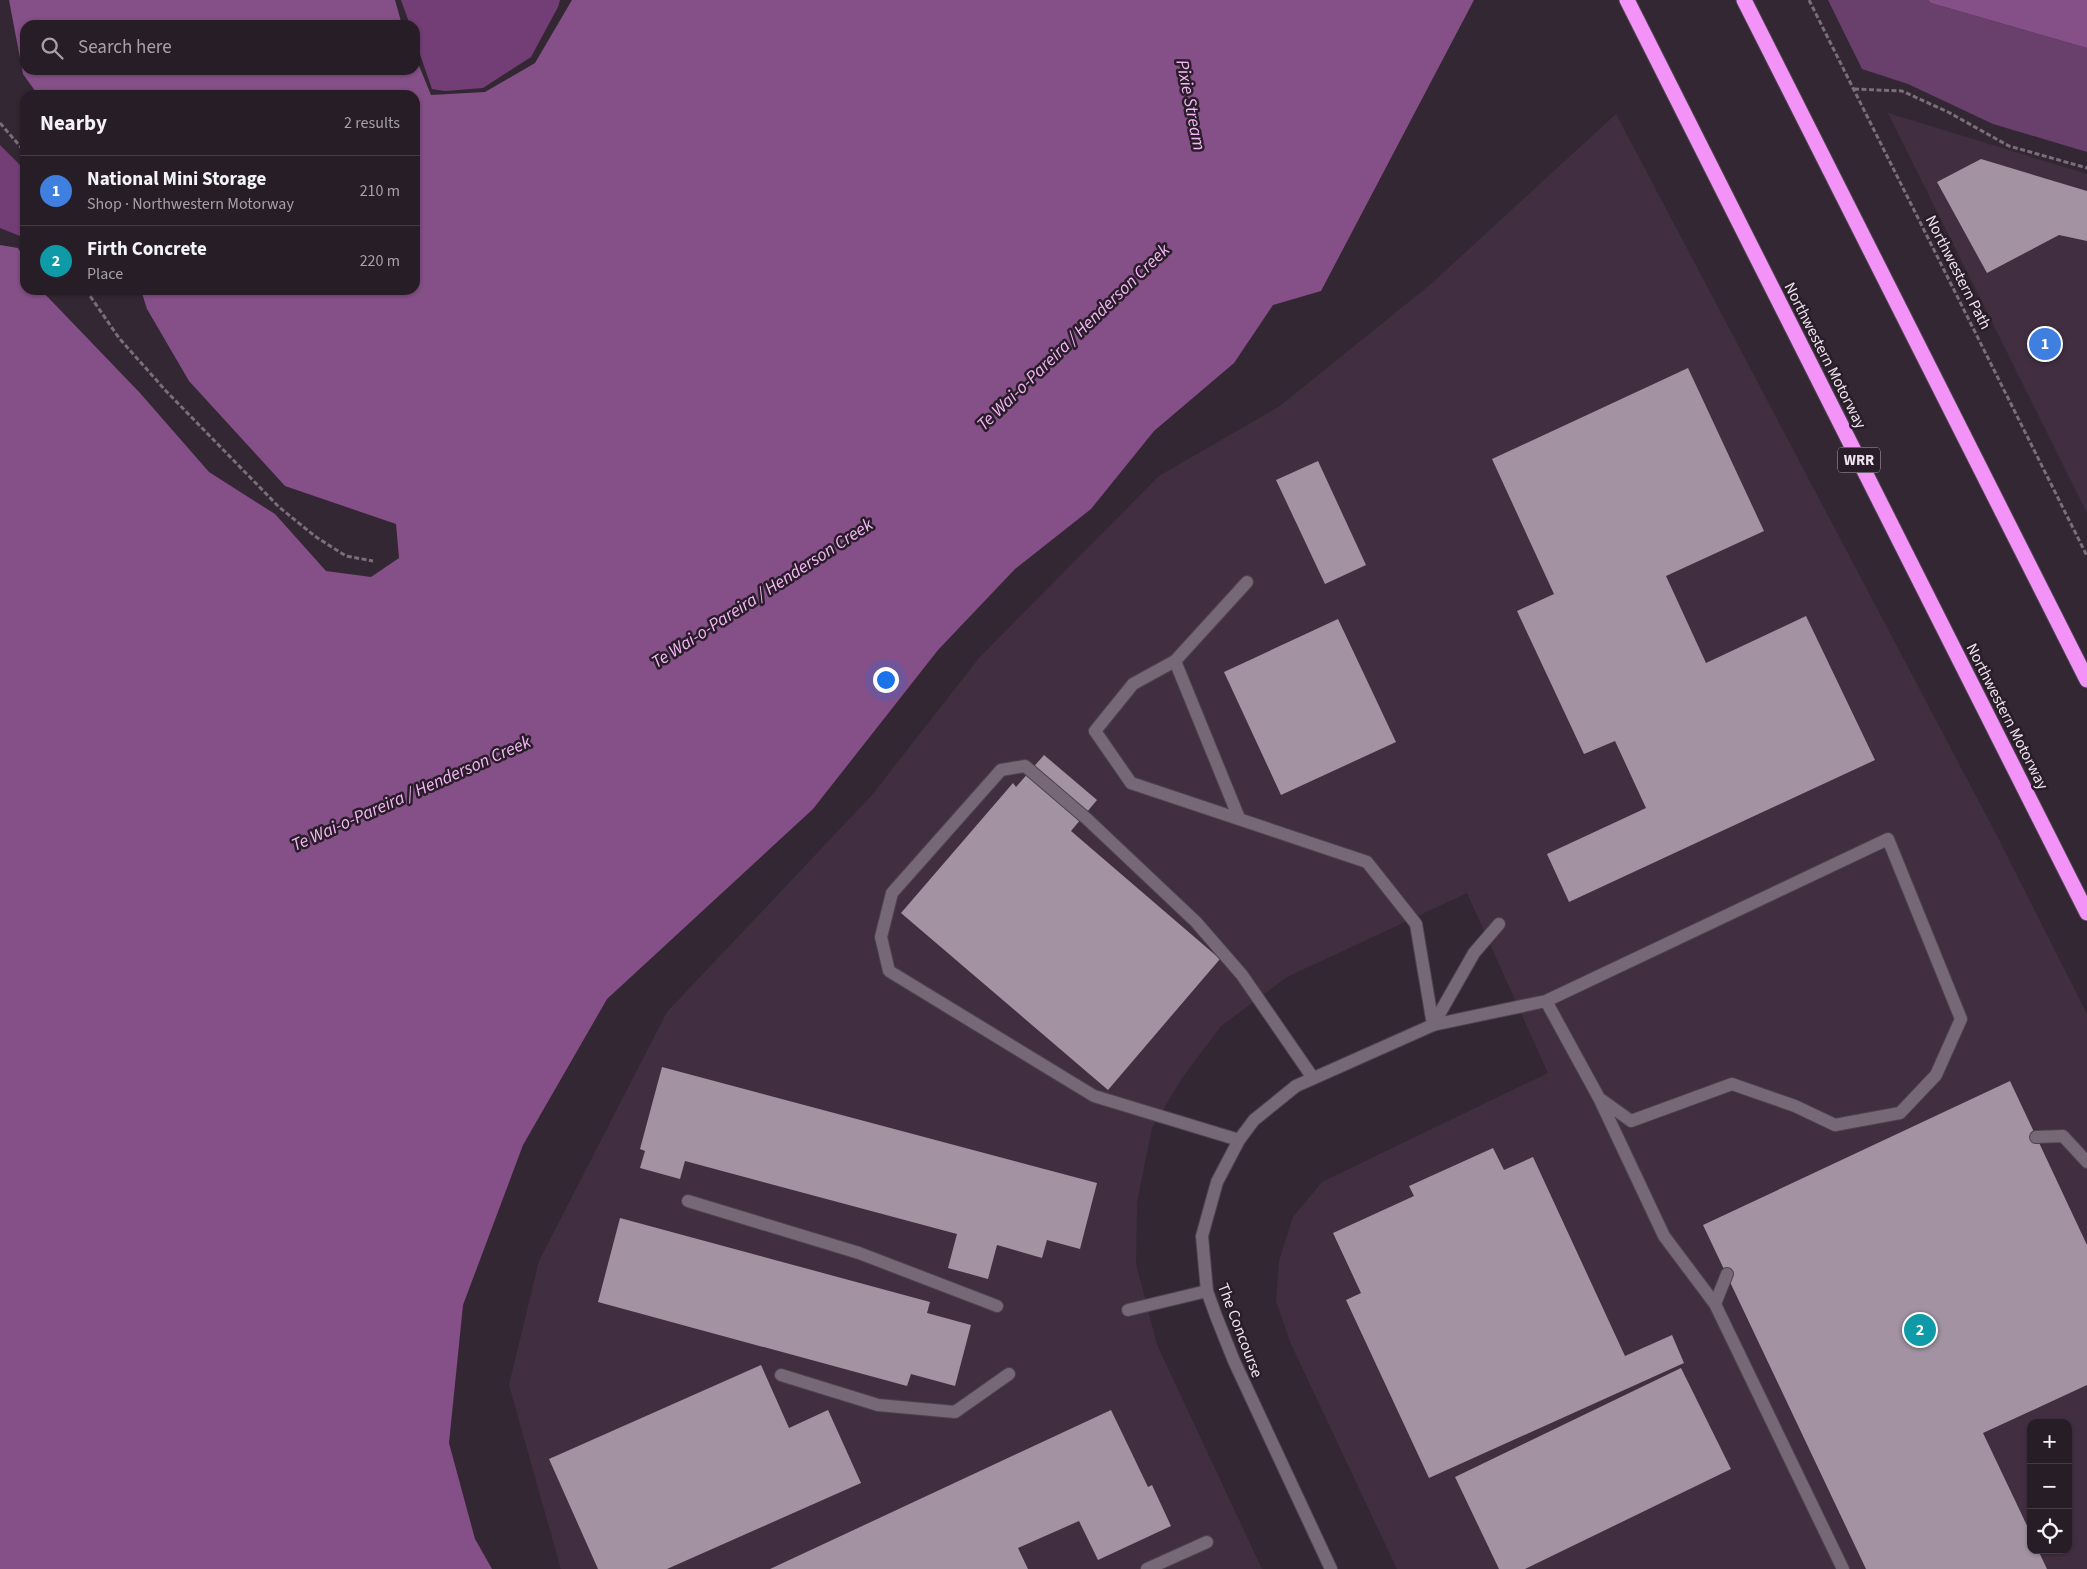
<!DOCTYPE html>
<meta charset="utf-8">
<style>
:root{--surface:#271d27;--page:#2f262f;--text:#f1f3f6;--muted:#a4a2a7;--line:#433b44;--accent:#b3c24b}
body{margin:0;font-family:"Source Sans 3",sans-serif;background:var(--page);color:var(--text)}
.controls{position:absolute;right:15px;bottom:15px;display:grid;overflow:hidden;border-radius:10px;box-shadow:0 1px 4px #0004}
.controls button{width:45px;height:45px;display:grid;place-items:center;padding:0;border:0;border-bottom:1px solid var(--line);background:var(--surface);color:var(--text);font:25px sans-serif}
.you{position:absolute;left:885px;top:679px;width:18px;height:18px;margin:-12px;border:4px solid #fff;border-radius:50%;background:#1a73e8;box-shadow:0 0 0 8px #1a73e833}
.badge{display:grid;place-items:center;width:32px;height:32px;border-radius:50%;background:var(--accent);color:#fff;font-size:16px;font-weight:700}
.pin{position:absolute;translate:-50% -50%;border:2px solid #fff;box-shadow:0 1px 5px #0006}
.list{margin:0;padding:0;list-style:none}
h2{display:flex;justify-content:space-between;align-items:center;height:65px;margin:0;padding:0 20px;font-size:21px}
h2 small{font-size:16px;font-weight:400;color:var(--muted)}
.list li{display:grid;grid-template-columns:32px 1fr auto;gap:15px;align-items:center;box-sizing:border-box;height:70px;padding:0 20px;border-top:1px solid var(--line)}
.list b{display:block;font-size:19px;white-space:nowrap}
.list p{margin:0;font-size:16px;white-space:nowrap;color:var(--muted)}
.list em{font-size:16px;font-style:normal;color:var(--muted)}
.icon{flex:none;width:28px;height:28px;fill:none;stroke:currentColor;stroke-width:2;stroke-linecap:round;stroke-linejoin:round}
.map{position:relative;flex:none;width:2087px;height:1569px;overflow:hidden}
.search{position:absolute;background:var(--surface);box-shadow:0 1px 4px #0004;left:20px;top:20px;width:400px;height:55px;display:flex;align-items:center;gap:12px;box-sizing:border-box;padding:0 18px;border-radius:15px;color:var(--muted);font-size:19px}
.panel{position:absolute;background:var(--surface);box-shadow:0 1px 4px #0004;left:20px;top:90px;width:400px;height:205px;border-radius:15px}
.map>svg:first-child{display:block}
.built{fill:#412f41;fill-rule:evenodd}
.green{fill:#693f6b}
.forest{fill:#733e75}
.water{fill:#854f87}
.building{fill:#a292a2}
.lines{fill:none;stroke-linecap:round;stroke-linejoin:round}
.lane-casing{stroke:#4e434e;stroke-width:14}
.street-casing{stroke:#4e434e;stroke-width:14}
.highway-casing{stroke:#4e434e;stroke-width:17}
.path{stroke:#796e79;stroke-width:3;stroke-dasharray:5 2.5;stroke-linecap:butt}
.lane{stroke:#766876;stroke-width:12}
.street{stroke:#766876;stroke-width:12}
.highway{stroke:#f493f7;stroke-width:15}
.labels{text-anchor:middle;stroke-width:5;stroke-linejoin:round;paint-order:stroke}
.shield{fill:#2a1d2a;stroke:#b3a9b3;stroke-width:1}
.shield-label{font-size:15px;font-weight:bold;fill:#eee5ee}
.street-label{font-size:16px;fill:#eee5ee;stroke:#2a1d2a}
.water-label{font-size:18px;font-style:italic;fill:#f6b7f7;stroke:#2a1d2a}
</style>
<div class="map">
<svg width="2087" height="1569" viewBox="0 0 2087 1569">
<rect width="100%" height="100%" fill="#342734"/>
<g class="built">
<path d="M1888,113L2087,174V513Z"/>
<path d="M1616,114L1996,834L2087,1014V1569H1397L1291,1344L1276,1301L1279,1261L1293,1217L1322,1182L1548,1073L1467,893L1287,977L1221,1026L1182,1078L1152,1128L1137,1202L1136,1264L1157,1345L1262,1569H561L509,1385L539,1261L667,1012L872,795L979,658L1159,476L1280,406L1431,284ZM2031,1423H2068V1550H2031Z"/>
</g>
<path class="green" d="M1828,0H1928L1931,3L2087,48V152L1993,124L1908,84L1862,69Z"/>
<g class="forest">
<path d="M401,0H560L558,7L531,57L483,88L445,91L432,89L415,40V25H410Z"/>
<path d="M0,145L25,170V238L0,228Z"/>
</g>
<g class="water">
<path d="M9,0H395L402,25H25V70H415V56L431,95L485,92L535,63L572,0H1474L1321,291L1273,305L1234,363L1154,431L1091,509L1015,569L938,650L813,809L607,999L523,1145L463,1305L449,1443L475,1539L492,1569H0V245L18,248L25,260V290H41L140,393L209,472L275,514L326,571L371,577L399,558L396,524L285,486L189,381L147,309L141,290H415V95H38L23,74Z"/>
<path d="M1928,0H2087V48L1931,3Z"/>
</g>
<g class="building">
<path d="M1981,159L2087,191V241L2059,235L1987,273L1937,182Z"/>
<path d="M1688,368L1764,531L1666,576L1706,663L1806,616L1875,760L1569,902L1547,854L1646,808L1615,741L1584,754L1517,611L1554,594L1492,459Z"/>
<path d="M1318,461L1366,565L1325,584L1276,480Z"/>
<path d="M1338,619L1396,742L1281,795L1224,672Z"/>
<path d="M1044,755L1097,800L1071,831L1220,959L1108,1090L901,913L1013,783L1016,787Z"/>
<path d="M662,1067L1097,1183L1080,1249L1047,1240L1042,1258L997,1245L988,1279L948,1268L957,1234L685,1161L680,1179L640,1168L645,1151L640,1149Z"/>
<path d="M2010,1081L2087,1245V1385L1983,1433L2031,1534V1550H2038L2047,1569H1866L1703,1225Z"/>
<path d="M1493,1148L1504,1170L1533,1157L1625,1356L1672,1335L1684,1363L1429,1478L1346,1300L1361,1293L1333,1233L1414,1196L1409,1186Z"/>
<path d="M620,1218L930,1302L927,1313L971,1325L955,1386L911,1374L907,1386L598,1302Z"/>
<path d="M761,1365L789,1428L828,1410L861,1483L667,1569H598L549,1459Z"/>
<path d="M1681,1368L1731,1469L1525,1569H1499L1455,1477Z"/>
<path d="M1111,1410L1148,1487L1152,1485L1171,1526L1098,1560L1079,1521L1018,1548L1028,1569H770Z"/>
</g>
<g class="lines">
<defs>
<g id="lane">
<path d="M1175,661L1247,582"/>
<path d="M1239,818L1175,661L1133,684L1095,731L1131,783L1367,862L1416,924L1433,1025"/>
<path d="M1433,1025L1546,1001L1888,839L1961,1019L1936,1075L1900,1113L1835,1125L1795,1106L1732,1084L1631,1121L1599,1098L1546,1001"/>
<path d="M1433,1025L1474,953L1499,924"/>
<path d="M1600,1100L1664,1236L1715,1304"/>
<path d="M2036,1137L2063,1136L2087,1162"/>
<path d="M1239,1140L1094,1096L889,971L881,937L892,893L1001,770L1025,766L1087,819L1196,922L1242,975L1313,1078"/>
<path d="M688,1201L859,1253L997,1306"/>
<path d="M1727,1274L1715,1304L1843,1569"/>
<path d="M1128,1310L1207,1291"/>
<path d="M781,1375L878,1405L955,1412L1009,1374"/>
<path d="M1147,1569L1207,1542"/>
</g>
<path id="street" d="M1331,1569L1234,1361L1216,1316L1207,1291L1202,1236L1217,1182L1239,1140L1254,1120L1296,1086L1433,1025"/>
<g id="highway">
<path d="M1627,0L2087,913"/>
<path d="M1744,0L2087,680"/>
</g>
</defs>
<use href="#lane" class="lane-casing"/>
<use href="#street" class="street-casing"/>
<use href="#highway" class="highway-casing"/>
<g class="path">
<path d="M1809,0L2087,556"/>
<path d="M1854,89L1902,91L1948,112L2009,146L2087,168"/>
<path d="M0,123L25,152"/>
<path d="M86,290L119,338L166,391L279,507L316,537L346,556L373,561"/>
</g>
<use href="#lane" class="lane"/>
<use href="#street" class="street"/>
<use href="#highway" class="highway"/>
</g>
<g class="labels">
<rect class="shield" x="1838" y="447.5" width="42" height="25" rx="4"/>
<g class="shield-label">
<text x="1859" y="465">WRR</text>
</g>
<g class="street-label">
<text transform="translate(1959 272) rotate(63)" y="6">Northwestern Path</text>
<text transform="translate(1826 355) rotate(63)" y="6">Northwestern Motorway</text>
<text transform="translate(2008 716) rotate(63)" y="6">Northwestern Motorway</text>
<text transform="translate(1241 1330) rotate(69)" y="6">The Concourse</text>
</g>
<g class="water-label">
<text transform="translate(1191 105) rotate(79)" y="6">Pixie Stream</text>
<text transform="translate(1073 337) rotate(-44)" y="6">Te Wai-o-Pareira / Henderson Creek</text>
<text transform="translate(762 593) rotate(-33)" y="6">Te Wai-o-Pareira / Henderson Creek</text>
<text transform="translate(411 793) rotate(-24)" y="6">Te Wai-o-Pareira / Henderson Creek</text>
</g>
</g>
</svg>
<div class="controls">
<button>+</button>
<button>−</button>
<button><svg class="icon" aria-label="locate" viewBox="0 0 24 24"><circle cx="12" cy="12" r="6"/><path d="M12 2v4M12 18v4M2 12h4M18 12h4"/></svg></button>
</div>
<div class="you"></div>
<div class="pin badge" style="left:2045px;top:344px;background:#3f7fe0">1</div>
<div class="pin badge" style="left:1920px;top:1330px;background:#0f9aa8">2</div>
<div class="search"><svg class="icon" aria-label="search" viewBox="0 0 24 24"><circle cx="10" cy="10" r="6"/><path d="M15 15l6 6"/></svg>Search here</div>
<section class="panel">
<h2>Nearby<small>2 results</small></h2>
<ul class="list">
<li><span class="badge" style="background:#3f7fe0">1</span><div><b>National Mini Storage</b><p>Shop · Northwestern Motorway</p></div><em>210 m</em></li>
<li><span class="badge" style="background:#0f9aa8">2</span><div><b>Firth Concrete</b><p>Place</p></div><em>220 m</em></li>
</ul>
</section>
</div>
